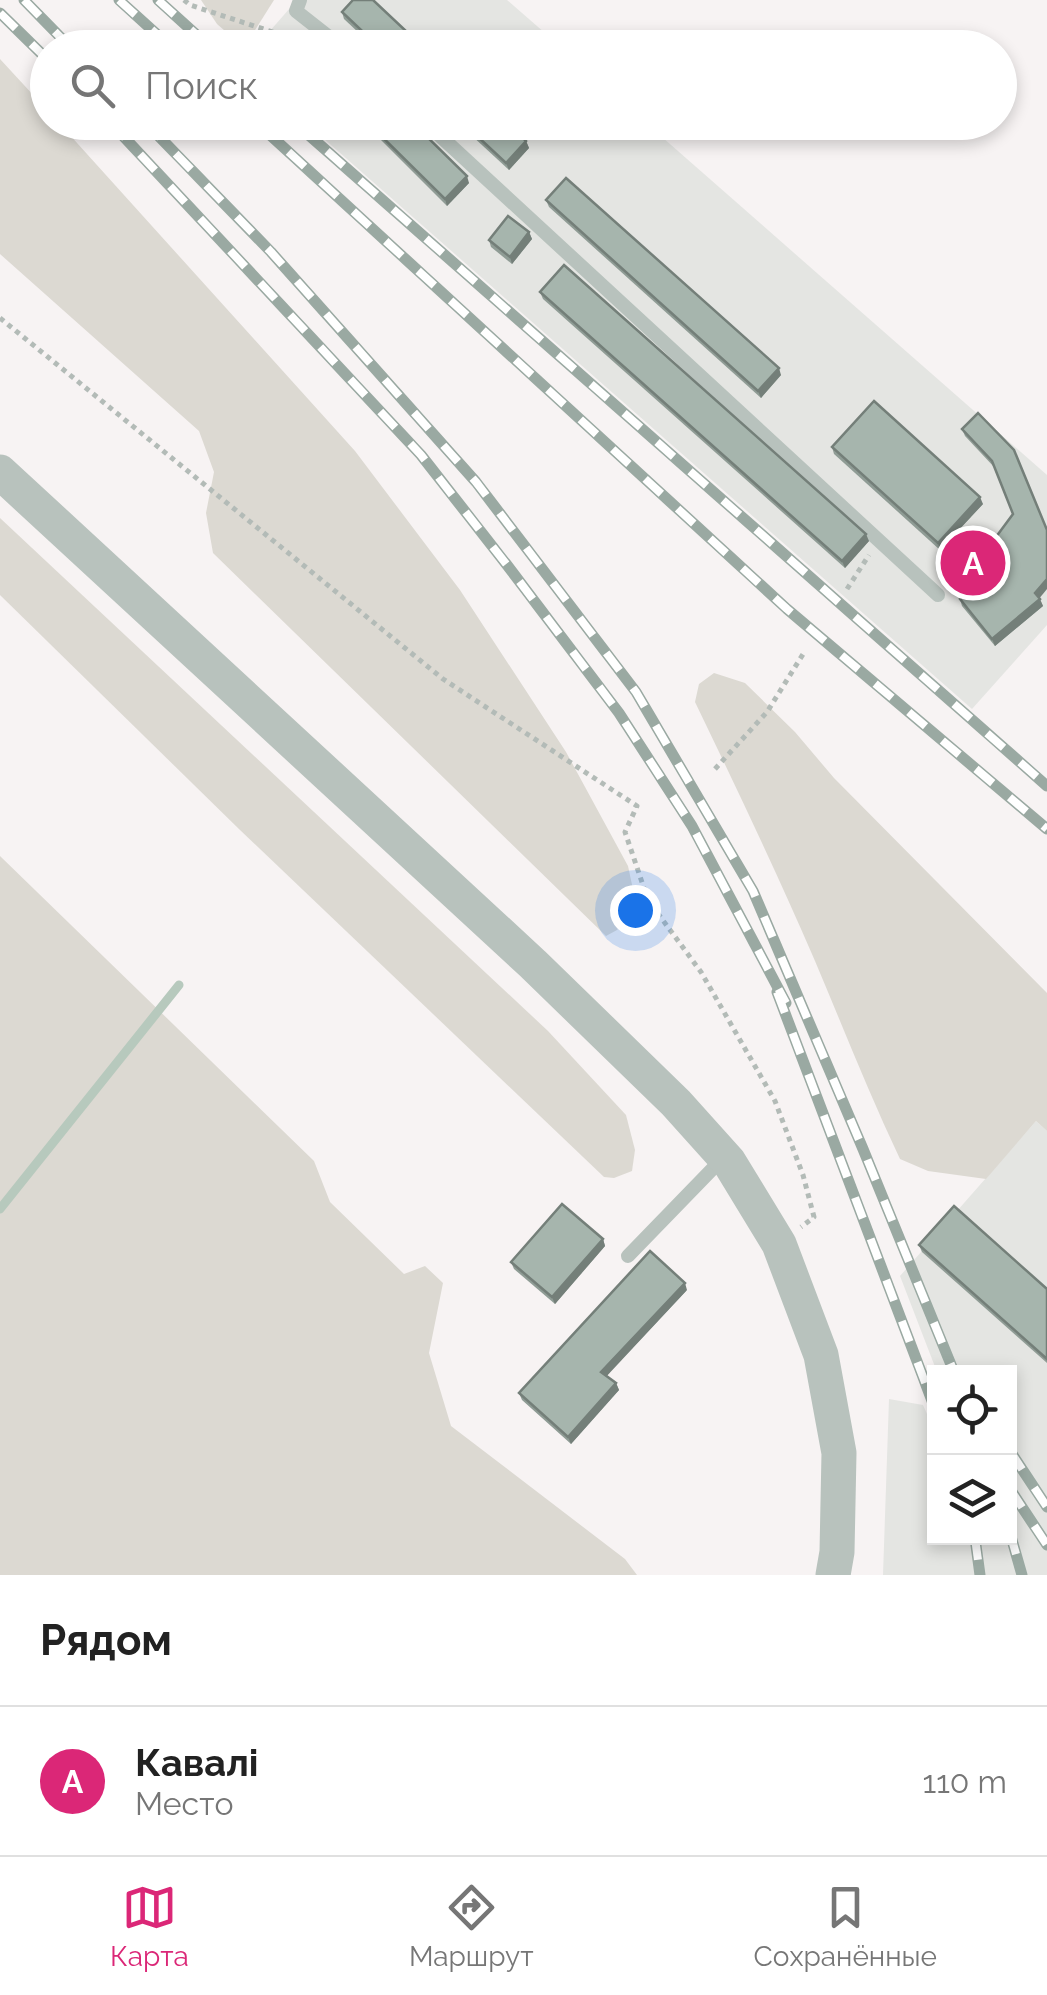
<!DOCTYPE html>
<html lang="ru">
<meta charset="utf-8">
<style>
:root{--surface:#fff;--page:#f2f2f2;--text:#222;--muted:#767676;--line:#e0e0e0;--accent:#db2777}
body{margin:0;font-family:Raleway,sans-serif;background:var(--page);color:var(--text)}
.controls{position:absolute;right:30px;bottom:30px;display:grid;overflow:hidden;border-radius:0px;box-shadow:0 5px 15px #0003}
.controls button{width:90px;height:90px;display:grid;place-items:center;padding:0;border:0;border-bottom:2px solid var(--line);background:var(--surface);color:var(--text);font:50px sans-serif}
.you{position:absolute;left:635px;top:910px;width:35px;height:35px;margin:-25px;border:8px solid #fff;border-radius:50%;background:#1a73e8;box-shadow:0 0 0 15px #1a73e833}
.badge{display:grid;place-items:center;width:65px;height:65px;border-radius:50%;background:var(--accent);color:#fff;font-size:32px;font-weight:700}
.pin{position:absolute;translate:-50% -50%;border:5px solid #fff;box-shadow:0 2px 10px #0006}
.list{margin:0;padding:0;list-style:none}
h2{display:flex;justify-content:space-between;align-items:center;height:130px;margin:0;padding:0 40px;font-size:42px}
h2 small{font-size:32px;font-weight:400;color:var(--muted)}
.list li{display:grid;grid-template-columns:65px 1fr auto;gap:30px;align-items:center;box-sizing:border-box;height:150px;padding:0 40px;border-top:2px solid var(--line)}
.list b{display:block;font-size:38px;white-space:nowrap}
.list p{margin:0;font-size:32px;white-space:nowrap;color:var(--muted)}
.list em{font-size:32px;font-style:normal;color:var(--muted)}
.icon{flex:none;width:55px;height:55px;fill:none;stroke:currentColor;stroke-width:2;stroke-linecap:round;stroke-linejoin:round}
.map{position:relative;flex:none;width:1047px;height:1575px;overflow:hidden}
.search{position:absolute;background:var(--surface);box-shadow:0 5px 15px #0003;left:30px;right:30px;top:30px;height:110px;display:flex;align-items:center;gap:25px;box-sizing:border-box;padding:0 35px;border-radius:55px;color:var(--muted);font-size:38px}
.sheet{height:280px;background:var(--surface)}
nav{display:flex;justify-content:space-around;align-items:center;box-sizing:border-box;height:140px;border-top:2px solid var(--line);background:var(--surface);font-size:28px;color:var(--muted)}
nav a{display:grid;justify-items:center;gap:5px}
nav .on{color:var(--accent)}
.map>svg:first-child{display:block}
.built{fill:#e4e5e2}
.green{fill:#dcd9d2}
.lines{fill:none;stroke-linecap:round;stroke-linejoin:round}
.stream{stroke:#b7c9bd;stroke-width:9}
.path{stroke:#b3bbb7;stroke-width:5;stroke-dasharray:5 5;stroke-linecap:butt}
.service{stroke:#b8c2bd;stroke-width:14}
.tertiary{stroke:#b8c2bd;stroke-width:35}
.rail-casing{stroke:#9aa9a2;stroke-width:11}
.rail{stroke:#fff;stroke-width:8;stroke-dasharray:22;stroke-linecap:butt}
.wall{fill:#8f9c95}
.shaded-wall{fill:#747f79}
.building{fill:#a6b5ad;stroke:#747f79;stroke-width:2.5}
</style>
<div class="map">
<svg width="1047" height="1575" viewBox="0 0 1047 1575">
<rect width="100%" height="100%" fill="#f7f3f3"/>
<g class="built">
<path d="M297,0H507L561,47L255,48Z"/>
<path d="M306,123H646L1047,475V625L972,709Z"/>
<path d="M1036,1121L1047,1131V1575H883L889,1399L923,1405L931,1423L934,1422V1538H1010V1372H937L900,1276Z"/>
</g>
<g class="green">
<path d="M201,0H274L250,38H233L217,24Z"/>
<path d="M0,59L47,110L48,122L59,123L355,451L460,590L566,752L628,866L634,894L630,916L617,930L606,936L213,553L206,513L214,472L199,431L0,254Z"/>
<path d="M0,518L548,1031L626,1115L635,1150L632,1171L614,1178L604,1177L240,830L0,595Z"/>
<path d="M714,673L745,683L795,732L834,778L1047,993V1131L1036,1121L986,1179L928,1171L900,1159C869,1094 843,1027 815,961C777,873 736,787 695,702L699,684Z"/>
<path d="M0,856L314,1161L330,1202L404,1274L425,1266L443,1283L429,1353L451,1426L625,1559L637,1575H0Z"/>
</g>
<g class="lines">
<path class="stream" d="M0,1209L179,985"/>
<g class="path">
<path d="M184,0L190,5L294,39"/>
<path d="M0,318L443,679L637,806L625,832L648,900L701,972L775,1101L803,1175L814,1217L801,1227"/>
<path d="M847,589L869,555"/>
<path d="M715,769L767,712L805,651"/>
</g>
<g class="service">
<path d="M300,0L296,11L343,48"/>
<path d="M425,122L938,595"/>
<path d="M628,1256L724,1157"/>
</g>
<path class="tertiary" d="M0,472L533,964L676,1103L729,1162L779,1244L821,1355L839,1453L837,1552L833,1575"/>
<defs>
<g id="rail">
<path d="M24,0L71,48"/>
<path d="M119,0L172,48"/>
<path d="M158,0L211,48"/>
<path d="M0,13L48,60"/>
<path d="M110,122L421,455L507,565L619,713L692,826L786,1003"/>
<path d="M145,122L271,252L476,482L636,692L753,891L863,1149L954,1372"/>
<path d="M256,122L787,609L1047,829"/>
<path d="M294,122L1047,786"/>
<path d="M777,992L934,1406"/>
<path d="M1010,1451L1047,1507"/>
<path d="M1010,1489L1047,1545"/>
<path d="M1010,1533L1022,1575"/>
<path d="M975,1538L980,1575"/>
</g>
</defs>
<use href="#rail" class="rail-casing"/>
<use href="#rail" class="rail"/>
</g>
<g class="wall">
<path d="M342,12L424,48H375L344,19Z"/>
<path d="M363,122H412L469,183L447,206Z"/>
<path d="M457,122H506L526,141L529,148L509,170Z"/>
<path d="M546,200L781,375L761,398L549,207Z"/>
<path d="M529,232L532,239L512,264L491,247L489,240Z"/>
<path d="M540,292L869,541L845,568L543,299Z"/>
<path d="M962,429L1014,450L1039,598L1043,606L995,646L962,606L960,599L968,593L950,571L948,564L995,569L1004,562L992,552L990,545L1013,514L995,468L965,436Z"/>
<path d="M832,447L983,504L940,550L834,454Z"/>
<path d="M603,1239L605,1246L555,1304L514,1269L511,1262Z"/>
<path d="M919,1245L1047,1289V1363L922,1252Z"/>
<path d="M687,1290L606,1376L616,1383L619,1390L571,1444L522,1400L519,1393Z"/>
</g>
<g class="shaded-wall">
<path d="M526,141L529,148L509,170L506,163Z"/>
<path d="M467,176L469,183L447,206L445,199Z"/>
<path d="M529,232L532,239L512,264L510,257Z"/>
<path d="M779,368L781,375L761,398L758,391Z"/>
<path d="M980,497L983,504L940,550L938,543Z"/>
<path d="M866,534L869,541L845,568L842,561Z"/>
<path d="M1047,579V589L1038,600L1035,593Z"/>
<path d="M1040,599L1043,606L995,646L992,639Z"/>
<path d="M603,1239L605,1246L555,1304L552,1297Z"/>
<path d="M685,1283L687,1290L604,1379L601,1372Z"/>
<path d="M616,1383L619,1390L571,1444L568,1437Z"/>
</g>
<g class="building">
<path d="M353,0H373L424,48H380L342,12Z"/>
<path d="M304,40L315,48H298Z"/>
<path d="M367,122H412L467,176L445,199Z"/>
<path d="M462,122H506L526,141L506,163Z"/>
<path d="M566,178L779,368L758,391L546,200Z"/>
<path d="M508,216L529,232L510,257L489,240Z"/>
<path d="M564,265L866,534L842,561L540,292Z"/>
<path d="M874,401L980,497L938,543L832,447Z"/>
<path d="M978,413L1014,450L1047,530V579L1035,593L1040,599L992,639L960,599L970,591L948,564L973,543L995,569L1007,559L990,545L1013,514L992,461L962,429Z"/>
<path d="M562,1204L603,1239L552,1297L511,1262Z"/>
<path d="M954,1206L1047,1289V1359L919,1245Z"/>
<path d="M650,1251L685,1283L601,1372L616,1383L568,1437L519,1393Z"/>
</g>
</svg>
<div class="controls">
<button><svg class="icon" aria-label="locate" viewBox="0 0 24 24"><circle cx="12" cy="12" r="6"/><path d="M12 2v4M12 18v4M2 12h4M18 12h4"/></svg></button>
<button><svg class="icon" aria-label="layers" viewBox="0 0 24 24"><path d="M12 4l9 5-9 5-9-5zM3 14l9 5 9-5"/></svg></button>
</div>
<div class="you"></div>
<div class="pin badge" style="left:973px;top:563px">A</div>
<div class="search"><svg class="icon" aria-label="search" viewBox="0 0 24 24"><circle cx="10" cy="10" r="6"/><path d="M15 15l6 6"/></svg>Поиск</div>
</div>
<section class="sheet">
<h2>Рядом<small></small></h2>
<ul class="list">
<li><span class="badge">A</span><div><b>Кавалі</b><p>Место</p></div><em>110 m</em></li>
</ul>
</section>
<nav>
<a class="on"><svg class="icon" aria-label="map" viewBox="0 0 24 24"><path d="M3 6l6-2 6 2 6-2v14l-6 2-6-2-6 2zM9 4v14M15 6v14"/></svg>Карта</a>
<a><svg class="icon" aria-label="directions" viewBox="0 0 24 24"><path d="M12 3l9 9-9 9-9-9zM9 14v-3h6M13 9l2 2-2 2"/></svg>Маршрут</a>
<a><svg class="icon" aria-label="saved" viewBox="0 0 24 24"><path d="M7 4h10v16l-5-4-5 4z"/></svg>Сохранённые</a>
</nav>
